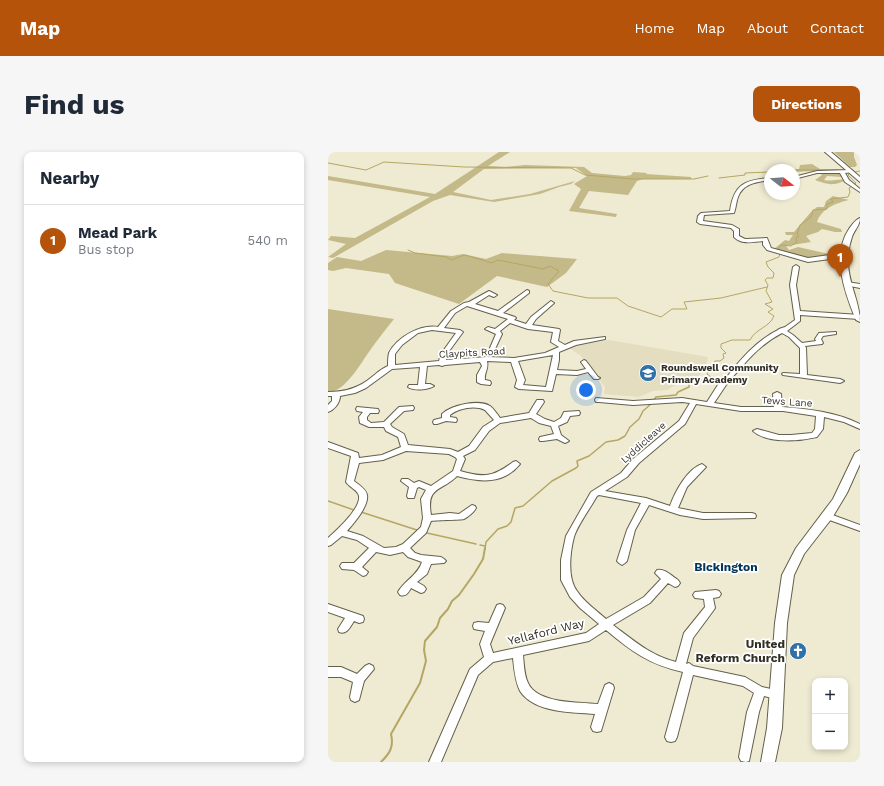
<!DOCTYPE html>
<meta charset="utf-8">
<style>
:root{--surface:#fff;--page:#f6f6f7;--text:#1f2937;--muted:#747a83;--line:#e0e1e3;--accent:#b45309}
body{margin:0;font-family:"Work Sans",sans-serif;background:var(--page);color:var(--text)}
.controls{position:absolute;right:12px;bottom:12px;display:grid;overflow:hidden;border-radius:8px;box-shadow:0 2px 6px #0003}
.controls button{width:36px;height:36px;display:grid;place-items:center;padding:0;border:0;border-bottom:1px solid var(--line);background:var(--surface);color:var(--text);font:20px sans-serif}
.compass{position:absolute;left:436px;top:12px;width:36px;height:36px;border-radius:50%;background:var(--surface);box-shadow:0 2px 6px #0003;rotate:107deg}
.you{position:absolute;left:258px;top:238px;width:14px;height:14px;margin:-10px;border:3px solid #fff;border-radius:50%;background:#1a73e8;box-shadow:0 0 0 6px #1a73e833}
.badge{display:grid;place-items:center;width:26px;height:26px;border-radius:50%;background:var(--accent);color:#fff;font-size:13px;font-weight:700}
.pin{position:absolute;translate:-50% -33px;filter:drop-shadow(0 1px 2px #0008)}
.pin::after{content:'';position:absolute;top:21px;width:14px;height:12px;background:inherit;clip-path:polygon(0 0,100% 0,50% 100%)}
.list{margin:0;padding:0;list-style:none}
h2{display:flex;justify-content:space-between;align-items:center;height:52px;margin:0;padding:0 16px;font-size:17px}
h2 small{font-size:13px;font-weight:400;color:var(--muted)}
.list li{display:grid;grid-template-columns:26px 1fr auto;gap:12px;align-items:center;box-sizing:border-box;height:72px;padding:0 16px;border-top:1px solid var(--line)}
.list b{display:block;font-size:15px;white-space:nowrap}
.list p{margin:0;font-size:13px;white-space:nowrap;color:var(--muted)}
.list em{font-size:13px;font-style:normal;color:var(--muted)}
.map{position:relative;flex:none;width:532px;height:610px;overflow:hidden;border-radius:8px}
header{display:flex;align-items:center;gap:24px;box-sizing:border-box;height:56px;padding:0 20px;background:var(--accent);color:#fff}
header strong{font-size:19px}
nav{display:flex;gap:22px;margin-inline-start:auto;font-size:14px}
.intro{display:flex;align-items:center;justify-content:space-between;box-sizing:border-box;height:96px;padding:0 24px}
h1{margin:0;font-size:28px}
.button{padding:10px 18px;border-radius:8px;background:var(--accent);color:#fff;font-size:14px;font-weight:700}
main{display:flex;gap:24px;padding:0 24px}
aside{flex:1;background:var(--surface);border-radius:8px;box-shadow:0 2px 6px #0003}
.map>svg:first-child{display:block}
.built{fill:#e4ddbf}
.green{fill:#c4b989}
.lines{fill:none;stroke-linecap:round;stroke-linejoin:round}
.stream-far2{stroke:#b5a663;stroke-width:1}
.stream-far1{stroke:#b5a663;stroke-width:1.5}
.stream{stroke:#b5a663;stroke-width:2}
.minor-casing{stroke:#64604b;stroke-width:2}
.major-casing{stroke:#64604b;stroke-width:2}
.minor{fill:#fff;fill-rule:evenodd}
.major{fill:#fff;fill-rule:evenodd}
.labels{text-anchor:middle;stroke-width:3.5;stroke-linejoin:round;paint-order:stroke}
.street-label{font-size:10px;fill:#323026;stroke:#fff}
.poi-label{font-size:10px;font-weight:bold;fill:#323026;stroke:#fff;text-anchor:start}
.quarter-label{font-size:12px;font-weight:bold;fill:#043558;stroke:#fff}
.near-street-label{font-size:12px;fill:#323026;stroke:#fff}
.near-poi-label{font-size:12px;font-weight:bold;fill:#323026;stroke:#fff;text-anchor:end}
</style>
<header>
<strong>Map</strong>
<nav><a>Home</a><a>Map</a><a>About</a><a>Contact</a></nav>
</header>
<div class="intro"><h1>Find us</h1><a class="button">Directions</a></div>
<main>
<aside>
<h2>Nearby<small></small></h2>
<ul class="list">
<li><span class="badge">1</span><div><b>Mead Park</b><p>Bus stop</p></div><em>540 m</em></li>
</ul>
</aside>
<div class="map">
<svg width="532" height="610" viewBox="0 0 532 610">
<rect width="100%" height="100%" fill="#efead2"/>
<path class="built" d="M281,188L380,205L377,216L369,226L357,228L339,238L325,239L311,245L276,242L277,235L274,231L252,203L241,196L249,193Z"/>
<g class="green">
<path d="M171,0H182L160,14L177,15L197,13L256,15L264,21L297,24L303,23L305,20L319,21L318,22L363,25V27H315L309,29L300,43L261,39L251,56L289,62L288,65L241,59L253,37L246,32L259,24L248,16L156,17L125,40L163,48L202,42L247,29L243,32L231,35L212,42L166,50L122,43L105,49L5,106L0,105L18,92L0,88L3,84L27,86L102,45L0,28V24L107,42Z"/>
<path d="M506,0H526V5L529,13L527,15H522Z"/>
<path d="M484,12L492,17L516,18L514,25L499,24L496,28C504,30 510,26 519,28C505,34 501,33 487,28L494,23L491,20V18L485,19L466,20V18H461L471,17L472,13Z"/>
<path d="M505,44L521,48C508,51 493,57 489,70L513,77L514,80H507L494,77L490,80L478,84L483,90L458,94L461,98L470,95L501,102L504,97L516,98L515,102L478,107L446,97L457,88L461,89L465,83H458L457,80H466L482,61L489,55H496L498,49Z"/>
<path d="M58,98L124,104L135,102L158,107L174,101L249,107L238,121L219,135L169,124L131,152L67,131L61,122L18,116L5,119L0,118V111L9,105L33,109Z"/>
<path d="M0,157L66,167C58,177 50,187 43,197C34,209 17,241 0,240Z"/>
</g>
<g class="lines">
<g class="stream-far2">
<path d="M0,11L38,18L56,10L136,15L243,16L257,23L305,27H366L380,24"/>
<path d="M459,18H466"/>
<path d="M466,18H510"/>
<path d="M527,20L532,19"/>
<path d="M391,26L417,23V21L442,20"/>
<path d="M80,98L87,101L119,105L123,108L137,103L164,111L170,108L215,117L222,114L231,119L220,132L225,139L260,146H289L300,154L333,165L344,157H359L356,150L393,146L439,135"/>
<path d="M361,231L383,225L379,222C381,218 385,214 387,209H392L396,206L395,202L398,201L393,196V192L404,188H422C428,176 441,176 446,164L440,160L445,157L437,152L444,150L438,139L440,133L437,128L439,126H445L446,121L440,115L438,110L451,105L453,99L449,98L453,93L463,94L469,90L468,86L471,84L469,82L472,73L483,65L485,58L499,57V52L505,50L503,47L520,45L522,40L521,36L528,31L520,23L521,22"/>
</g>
<g class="stream-far1">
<path d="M325,249L328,245L348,243L350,240L361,235V231L365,230"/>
<path d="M0,349L26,358"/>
<path d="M33,360L92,379"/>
<path d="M99,381L148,392"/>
<path d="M152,393L157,394"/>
<path d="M157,397L158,390L170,377L179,374L183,370L187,356L195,354L224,329L248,316L250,314L249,309L261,304L278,290L290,288L297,284L302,275L311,267L315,259L323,252"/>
</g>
<path class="stream" d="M53,610C62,601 66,595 63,582L92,531L98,509L96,498L97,489L109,475L112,466L120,457L124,449L131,443L146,422L155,407L157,396"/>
<defs>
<g id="minor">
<path d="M523,18L525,19V20L517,21L521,28L532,37V40L517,30L512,21H489L466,27V25L489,19Z"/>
<path d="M442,26V28C429,30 415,31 410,45C408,50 408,56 406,61L376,63L375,69L404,73L411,77V84L417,87L439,86L443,96L480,106L509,102L519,104V106H509L480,110L439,98L435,93V89C425,90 414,93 406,85V79L403,76L372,72L369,70L370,64L373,61L402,59C406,32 417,28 442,26Z"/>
<path d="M468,113L471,115L468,133L472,159L532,163L531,167L472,163V169L459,179L465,183L474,191L488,189L487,187L491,181L508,180V182L495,184L493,187L495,191L494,192L477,194L478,196L479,223L512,227L516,229L512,231L455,223L454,222L455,221L472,222V196L461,185L454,181C432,192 418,210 402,228L399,229L400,230L386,251L413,255H446L445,242L449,240L453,242L454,255C480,257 508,260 532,272V277L516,270L496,265L495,277L489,285C472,289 439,292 425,279L429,277L451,283H463L484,281L487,277L488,264L455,259H413L368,252L357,272L311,311L299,325L277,339L318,346L342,354C347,340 359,317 374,312L378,315L359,335L350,356L375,361H424L427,362L428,364L427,366L375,367L352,363L321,353L307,378L299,409L297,411L294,413L291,411L289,409L299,378L313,351L271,343L269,344C263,355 249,374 246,385C242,400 239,426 249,439C256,450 268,458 278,467L316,445L333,427L327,421L329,418C336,416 344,424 350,428L352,431L350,434L347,435L340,431L322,451L285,473C305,488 323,504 348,510L356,481L377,455L376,447L367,446L365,443L367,440L388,438L391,439L393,442L391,445L385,446L387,456L385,459L365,486L358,512L361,511L365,514L417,525L434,535L452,539L453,542L452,545L448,547L436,544L431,560L421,609L418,610L413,609L411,605L419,560L426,541L415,534L365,523L349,585L347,589L343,590L339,589L337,585L355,520C322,513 303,499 278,478L261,489L195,503C196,512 196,523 200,531C209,552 251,550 270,552L277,533L281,531L285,533L286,536L273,579L269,580L265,579L263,575L267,562C244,560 206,561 192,539C187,529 186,516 185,506L165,510L150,523L113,610H101L142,517L156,505L152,492L157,479L146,477L145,474L146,471L150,470L161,471L169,453L172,452L175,453L177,456L162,492L165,501L258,481L271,472L252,456L242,445L233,428V408L238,384L263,340L293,321L305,307L351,269L362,251L354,250L305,253L271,250H268L267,248L268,246L305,249L354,246L379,250L393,228H397L398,226C413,207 428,189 450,178L451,177L457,175L467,168L462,133L465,115Z"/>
<path d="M519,130L532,132V136L517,133V131Z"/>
<path d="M199,138L201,139V141L175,161L187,165L188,166L186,168L198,172L203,165L223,149L226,151L225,152L208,167L204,173L231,177L232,178L230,189L237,193L246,189L277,185V187L248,193L231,200V208L229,218L249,219L258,217L253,210L256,208L258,209L270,225L272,226L270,227H266L260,220L249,223L228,222L224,239L191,237L187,235L189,228L183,210L159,209C161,217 156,220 157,228L162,229L163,231L162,233L153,232L149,230V223L154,214L152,210L117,213L114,214L111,213L99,214L97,232H102L106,234C100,238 86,239 80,235L81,233H90L92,215L64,217L38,236L27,241L12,244C12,251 6,258 0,260V253L4,249V244H0V240C17,240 31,236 44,225C49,221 53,217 60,214C60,210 60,205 61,201C69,185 93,172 110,175L123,159L136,151L141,150L161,139L169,143L166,145L161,143L147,152L170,159ZM139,154L180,167L167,177L160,175L157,177L168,182L162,196L163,197H167L174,182L172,179L182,171L200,177L225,180L223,190L231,195L217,201L186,206L159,205L118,208L119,202L135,180L132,178L116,176L127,161ZM104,178L128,181L113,202L111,209L67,213V202L74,193L90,181ZM225,203L218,235L195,233L197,228L190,209Z"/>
<path d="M209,248H215L216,250L208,262L217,267L226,270L233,266L236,260L251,259L252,261L251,263L242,264L239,270L230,274L233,283L241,289L237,291L229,287L215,289H212L211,287L212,285L226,282L223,274L211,271L203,266L172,271L161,279L147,298L135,304L137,307L132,319C156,326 165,325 185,310L188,309L192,312C175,333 152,330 129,324C113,340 98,334 103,363L122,361L131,362L144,353L147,354L148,356C146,360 140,365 136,367C135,368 108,368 103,369L98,381L82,396L87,401L93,403L113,405L116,407L118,409L116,411L103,412L99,422L89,430L96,434L98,437L96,440L93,441L83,436C80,441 78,445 72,443L70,440C77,428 90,423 94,410L80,405L75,400L62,403L48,400L34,415L40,420L38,423L35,424L26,418L14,417L12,414L14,411H26L41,396L29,388L14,384L3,393L0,394V386C9,378 33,356 31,344C30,338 21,335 18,330L23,304L0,296V290L30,301L31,306L54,303L73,295L70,285L58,279L56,275H41L32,271L31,265L35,260L29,259L28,257L29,255L50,257L51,259L50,261H42L39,265V268L43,271L56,270L71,255L85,254L86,256L85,258L76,259L62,272L64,275L76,282L80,293L122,297L130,300L141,294L155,275L166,268L157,258C147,253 131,256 122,263V265L128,266L129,268L128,270L118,269L109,272H106L105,270L106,268L114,266V262C123,253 151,247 162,254C166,257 169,262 172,266L201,261ZM78,299L121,302L127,305L129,307L125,319L103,334L91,329L86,331L80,327H74L73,329L81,335L79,344L80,346H86L89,336L91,335L98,338L93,347L95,366L93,375L75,392L68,395L56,396L35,384L19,379C26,371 41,354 39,343C38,337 31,333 26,329L31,311L55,308Z"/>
<path d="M499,361L532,373V379L496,366L495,364L496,362Z"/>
<path d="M0,452L35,464L36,467L35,470L31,471L26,469C22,475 19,483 11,480L10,477L17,466L0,460Z"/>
<path d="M41,512L45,514L46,517L36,529L31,548L27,550L23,548L22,545L25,530L13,525H0V515H13L29,522L37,514Z"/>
</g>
<g id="major">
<path d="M497,0H503L532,25V30Z"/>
<path d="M532,66C532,74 526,78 524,85C521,93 520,102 520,110C520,131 532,150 532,170L528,168C517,141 503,104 521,77C524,73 527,68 532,66Z"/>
<path d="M532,298V312L519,341L504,366L476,402L466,423L459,471L454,576L447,610H433L439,576L447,471L454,423L468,396L505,347L527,301Z"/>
</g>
</defs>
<use href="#minor" class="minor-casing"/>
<use href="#major" class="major-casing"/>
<use href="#minor" class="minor"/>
<use href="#major" class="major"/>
</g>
<defs>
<symbol id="school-disc" viewBox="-11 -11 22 22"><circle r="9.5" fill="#3071a8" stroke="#fff"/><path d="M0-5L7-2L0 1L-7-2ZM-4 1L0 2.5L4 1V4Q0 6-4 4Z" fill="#fff"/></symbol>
<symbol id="church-disc" viewBox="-11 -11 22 22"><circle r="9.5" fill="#3071a8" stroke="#fff"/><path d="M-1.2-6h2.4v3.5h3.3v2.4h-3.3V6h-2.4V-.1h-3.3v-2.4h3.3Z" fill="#fff"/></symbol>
</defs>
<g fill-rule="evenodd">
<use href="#school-disc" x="310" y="211" width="20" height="20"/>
<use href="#church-disc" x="460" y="489" width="20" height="20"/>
</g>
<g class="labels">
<g class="street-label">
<text transform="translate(144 200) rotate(-3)" y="4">Claypits Road</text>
<text transform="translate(459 249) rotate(4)" y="4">Tews Lane</text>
<text transform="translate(315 290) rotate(-42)" y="4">Lyddicleave</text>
</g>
<g class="poi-label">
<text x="333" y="219">Roundswell Community<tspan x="333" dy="12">Primary Academy</tspan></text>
</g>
<g class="quarter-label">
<text x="398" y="419">Bickington</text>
</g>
<g class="near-street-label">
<text transform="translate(218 480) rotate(-14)" y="4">Yellaford Way</text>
</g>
<g class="near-poi-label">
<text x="457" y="496">United<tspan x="457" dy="14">Reform Church</tspan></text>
</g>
</g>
</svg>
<div class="controls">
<button>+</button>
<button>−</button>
</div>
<svg class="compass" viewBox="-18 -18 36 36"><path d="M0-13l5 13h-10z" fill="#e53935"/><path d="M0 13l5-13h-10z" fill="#747a83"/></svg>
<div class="you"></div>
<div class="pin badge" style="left:512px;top:125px">1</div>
</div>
</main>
